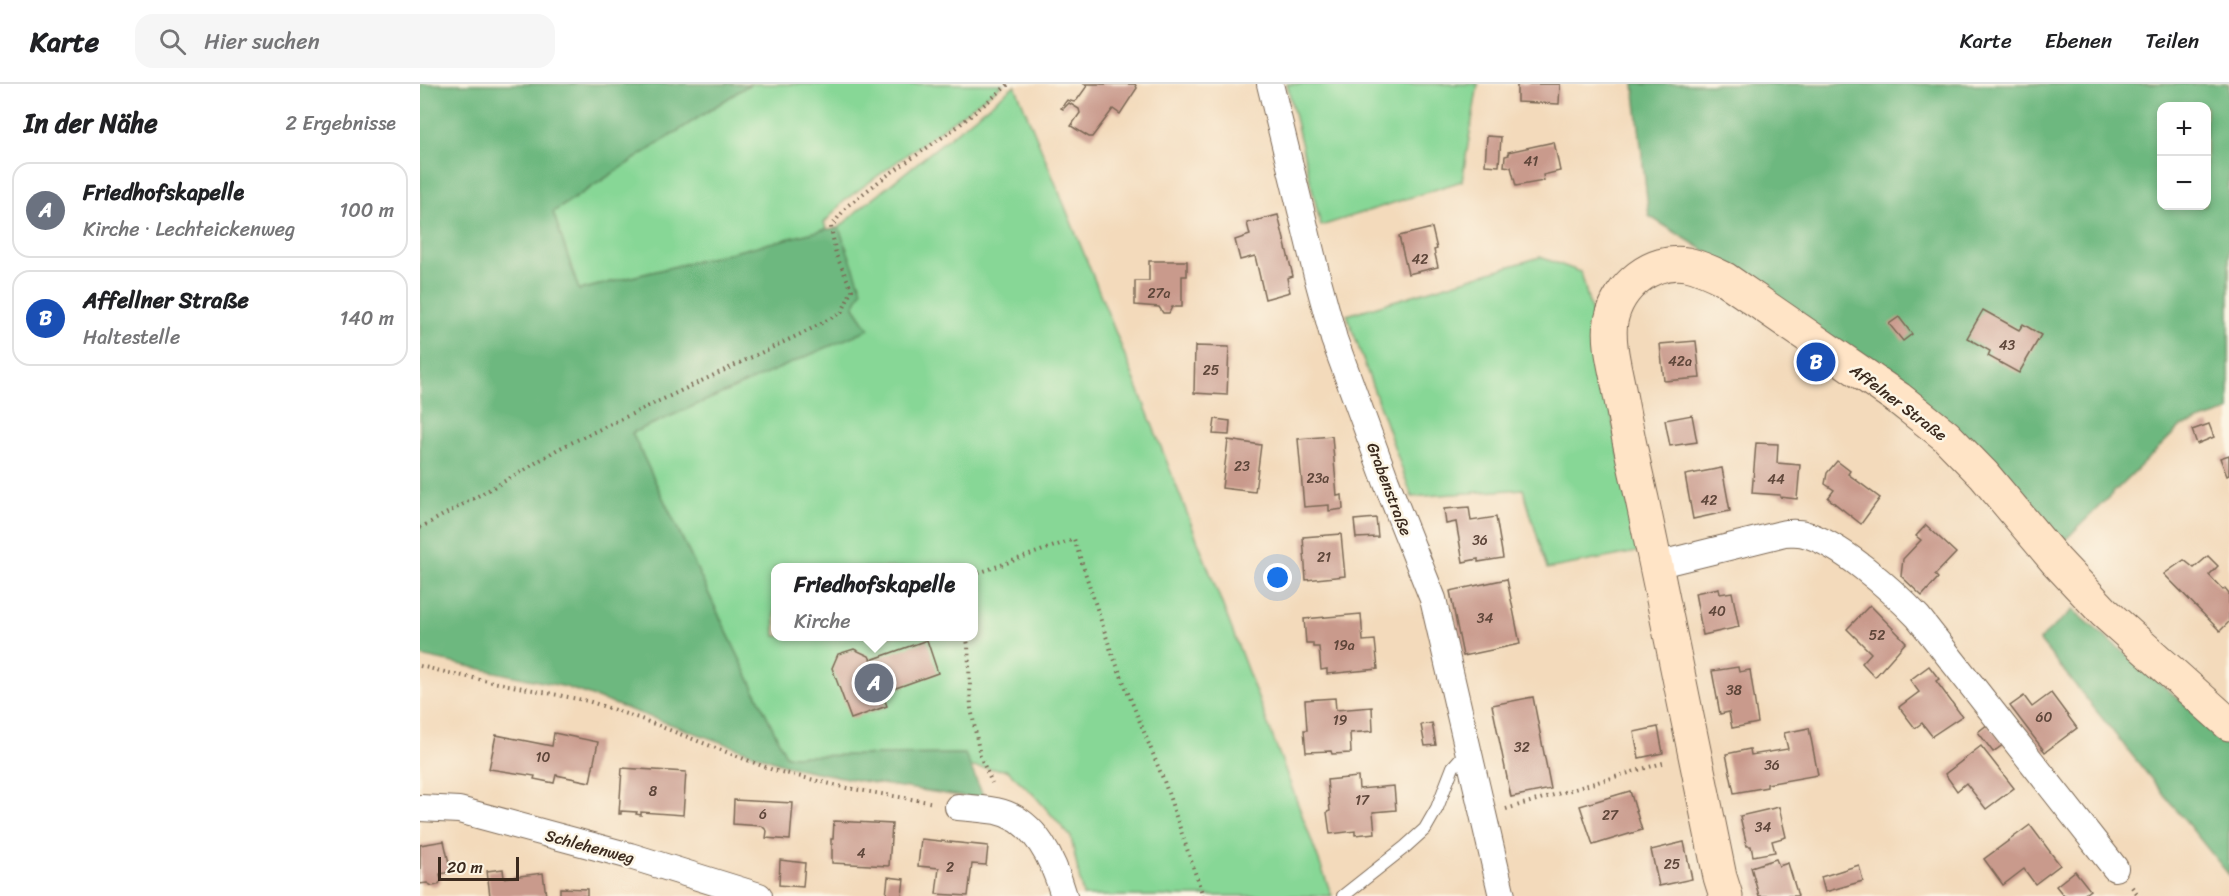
<!DOCTYPE html>
<html lang="de">
<meta charset="utf-8">
<style>
:root{--surface:#fff;--page:#f6f6f6;--text:#202124;--muted:#757577;--line:#e0e0e0;--accent:#0b8043}
body{margin:0;font-family:Sriracha,sans-serif;background:var(--page);color:var(--text)}
.controls{position:absolute;right:18px;top:18px;display:grid;overflow:hidden;border-radius:12px;box-shadow:0 3px 9px #0003}
.controls button{width:54px;height:54px;display:grid;place-items:center;padding:0;border:0;border-bottom:2px solid var(--line);background:var(--surface);color:var(--text);font:30px sans-serif}
.scale{position:absolute;left:18px;bottom:15px;width:81px;box-sizing:border-box;padding-left:6px;border:3px solid #3b2a1e;border-top:0;font-size:16px;line-height:21px;white-space:nowrap;color:#3b2a1e;-webkit-text-stroke:4px #fcf5e5;paint-order:stroke}
.you{position:absolute;left:858px;top:494px;width:21px;height:21px;margin:-15px;border:4px solid #fff;border-radius:50%;background:#1a73e8;box-shadow:0 0 0 9px #1a73e833}
.badge{display:grid;place-items:center;width:39px;height:39px;border-radius:50%;background:var(--accent);color:#fff;font-size:20px;font-weight:700}
.pin{position:absolute;translate:-50% -50%;border:3px solid #fff;box-shadow:0 2px 6px #0006}
.popup{position:absolute;left:351px;top:479px;width:207px;height:78px;box-sizing:border-box;display:grid;place-content:center;border-radius:12px;background:var(--surface);filter:drop-shadow(0 2px 4px #0005);font-size:20px;white-space:nowrap;color:var(--muted)}
.popup b{font-size:22px;color:var(--text)}
.popup::after{content:'';position:absolute;left:50%;top:100%;margin-left:-12px;border:12px solid transparent;border-top-color:var(--surface)}
.list{margin:0;padding:0;list-style:none}
h2{display:flex;justify-content:space-between;align-items:center;height:78px;margin:0;padding:0 24px;font-size:26px}
h2 small{font-size:20px;font-weight:400;color:var(--muted)}
.list li{display:grid;grid-template-columns:39px 1fr auto;gap:18px;align-items:center;box-sizing:border-box;height:96px;margin:0 12px 12px;padding:0 12px;border:2px solid var(--line);border-radius:18px}
.list b{display:block;font-size:22px;white-space:nowrap}
.list p{margin:0;font-size:20px;white-space:nowrap;color:var(--muted)}
.list em{font-size:20px;font-style:normal;color:var(--muted)}
.icon{flex:none;width:33px;height:33px;fill:none;stroke:currentColor;stroke-width:2;stroke-linecap:round;stroke-linejoin:round}
.map{position:relative;flex:none;width:1809px;height:812px;overflow:hidden}
header{display:flex;align-items:center;gap:36px;box-sizing:border-box;height:84px;padding:0 30px;background:var(--surface);border-bottom:2px solid var(--line)}
header strong{font-size:28px}
nav{display:flex;gap:33px;margin-inline-start:auto;font-size:21px}
.search{width:420px;height:54px;background:var(--page);display:flex;align-items:center;gap:15px;box-sizing:border-box;padding:0 21px;border-radius:18px;color:var(--muted);font-size:22px}
main{display:flex}
aside{flex:1;background:var(--surface)}
.map>svg:first-child{display:block}
.green{fill:#87d796;stroke:#61805a;stroke-width:1.5;fill-rule:evenodd}
.forest{fill:#6db87f;stroke:#54714e;stroke-width:1.5;fill-rule:evenodd}
.building{fill:#c99a8c}
.lines{fill:none;stroke-linecap:round;stroke-linejoin:round}
.service-casing{stroke:#7b6855;stroke-width:14}
.minor-casing{stroke:#7b6855;stroke-width:28}
.secondary-casing{stroke:#7b6855;stroke-width:35}
.path{stroke:#7b6855;stroke-width:4;stroke-dasharray:1.5 4.5;stroke-linecap:butt}
.service{stroke:#fff;stroke-width:12}
.minor{stroke:#fff;stroke-width:26}
.secondary{stroke:#ffe4c6;stroke-width:33}
.labels{text-anchor:middle;stroke-width:5;stroke-linejoin:round;paint-order:stroke}
.number-label{font-size:14px;fill:#5e463a}
.street-label{font-size:16px;fill:#3b2a1e;stroke:#fcf5e5}
</style>
<header>
<strong>Karte</strong>
<div class="search"><svg class="icon" aria-label="search" viewBox="0 0 24 24"><circle cx="10" cy="10" r="6"/><path d="M15 15l6 6"/></svg>Hier suchen</div>
<nav><a>Karte</a><a>Ebenen</a><a>Teilen</a></nav>
</header>
<main>
<aside>
<h2>In der Nähe<small>2 Ergebnisse</small></h2>
<ul class="list">
<li><span class="badge" style="background:#6b7280">A</span><div><b>Friedhofskapelle</b><p>Kirche · Lechteickenweg</p></div><em>100 m</em></li>
<li><span class="badge" style="background:#1a4fb4">B</span><div><b>Affellner Straße</b><p>Haltestelle</p></div><em>140 m</em></li>
</ul>
</aside>
<div class="map">
<svg width="1809" height="812" viewBox="0 0 1809 812">
<rect width="100%" height="100%" fill="#fcf5e5"/>
<filter id="ink" filterUnits="userSpaceOnUse"><feTurbulence type="fractalNoise" baseFrequency=".0167" numOctaves="2"/><feDisplacementMap in="SourceGraphic" scale="12" xChannelSelector="R" yChannelSelector="G"/><feConvolveMatrix kernelMatrix="1 2 1 2 8 2 1 2 1" color-interpolation-filters="sRGB"/></filter>
<filter id="wash" filterUnits="userSpaceOnUse"><feTurbulence type="fractalNoise" baseFrequency=".008" numOctaves="4" result="noise"/><feDisplacementMap in="SourceGraphic" scale="24" xChannelSelector="R" yChannelSelector="G"/><feGaussianBlur stdDeviation="1.35" result="paint"/><feColorMatrix in="noise" values="0 0 0 0 0 0 0 0 0 0 0 0 0 0 0 0 0 1.4 0 .05"/><feComposite in="paint" operator="in"/></filter>
<g filter="url(#wash)">
<rect width="100%" height="100%" fill="#f3dabb"/>
<g class="green">
<path d="M330,0H583L425,116L404,139L407,145L159,206L133,128Z"/>
<path d="M867,0H1058L1042,97L901,142Z"/>
<path d="M595,1C706,269 812,540 912,812H663L651,753L614,711L587,686L550,683L544,670L366,672L212,349L448,245L434,223L426,167L419,144L437,127ZM355,484H553V552H355Z"/>
<path d="M1120,173L1161,188L1176,246L1217,468L1127,485L1103,405L992,413L927,231Z"/>
</g>
<g class="forest">
<path d="M0,0H330L133,128L159,206L407,145L419,144L442,206L434,223L449,245L212,349L366,672L545,670L565,716L442,697L371,683L146,603L0,572Z"/>
<path d="M1214,0H1809V327L1760,343L1640,461L1308,181L1229,132ZM1742,22H1786V122H1742Z"/>
<path d="M1653,526L1809,657V791L1619,556Z"/>
</g>
<g id="blocks">
<g class="building">
<path d="M664,0H715L717,4L700,30L693,25L672,53H669L651,42L660,29L659,25L649,19L643,25L641,24L647,16L654,18L657,16L667,2Z"/>
<path d="M1097,0H1140L1139,20L1097,18Z"/>
<path d="M1067,52L1081,53L1079,82L1065,81Z"/>
<path d="M1134,58L1140,87L1123,91L1124,97L1096,102L1091,83L1084,82L1085,72L1089,71L1088,68Z"/>
<path d="M858,131L873,192L867,194L870,208L845,215L835,172L820,176L815,156L830,151L827,139Z"/>
<path d="M1012,144L1017,165L1014,166L1018,183L988,190L979,152Z"/>
<path d="M729,177H767V192H762V223H752L749,229H743L739,223L715,221V197H729Z"/>
<path d="M1563,226L1599,246L1603,240L1621,251L1599,289L1568,272L1570,267L1547,254Z"/>
<path d="M1479,233L1492,250L1483,257L1469,240Z"/>
<path d="M1276,257L1280,294L1244,297L1240,260Z"/>
<path d="M775,262L809,263L807,311L774,309Z"/>
<path d="M1272,331L1277,358L1250,362L1245,336Z"/>
<path d="M795,335L810,337L809,351L793,350Z"/>
<path d="M1789,340L1794,353L1777,360L1772,346Z"/>
<path d="M912,352L917,412L922,411L923,425L909,427V421L884,423L878,355Z"/>
<path d="M808,356L841,361L835,408L802,404Z"/>
<path d="M1336,359L1358,360L1357,379L1380,381L1377,415L1360,413V411L1332,409Z"/>
<path d="M1809,371V391L1807,392L1800,374Z"/>
<path d="M1417,377L1430,387L1428,390L1460,414L1441,440L1408,414L1414,406L1405,400L1407,389Z"/>
<path d="M1302,384L1310,427L1273,435L1265,391Z"/>
<path d="M1049,423L1051,437L1076,433L1083,474L1058,478V475L1043,478L1036,438L1026,440L1024,425Z"/>
<path d="M956,434L958,453L936,454L934,436Z"/>
<path d="M1506,441L1536,469L1515,491L1518,494L1502,512L1481,492L1483,475L1501,456L1496,452Z"/>
<path d="M921,450L925,492L886,496L883,453Z"/>
<path d="M1788,472L1798,482L1789,491L1803,506L1805,504L1809,509V538L1800,547L1744,490L1764,476L1774,484Z"/>
<path d="M1087,495L1100,560L1043,572L1030,507Z"/>
<path d="M1299,504L1300,510L1312,508L1319,543L1283,551L1275,509Z"/>
<path d="M1450,521L1486,558L1455,593L1442,579L1451,569L1427,545Z"/>
<path d="M941,530L943,557L955,556L958,585L907,590V585L901,586L899,563H893V559H886L884,535Z"/>
<path d="M507,556L518,589L462,609L467,622L431,635L412,584L418,570L434,565L449,572L451,576Z"/>
<path d="M1509,582L1519,595L1516,597L1542,632L1512,652L1502,639L1495,644L1479,623L1499,608L1490,596Z"/>
<path d="M1318,583L1319,588L1330,586L1338,639L1312,644L1309,628L1300,630L1292,587Z"/>
<path d="M1631,609L1657,644L1625,668L1590,622L1604,612L1612,623Z"/>
<path d="M1113,613L1131,705L1091,713L1072,621Z"/>
<path d="M915,614L916,626L952,623L953,647L930,649L931,669L912,670L911,667L886,668L884,646H887L885,616Z"/>
<path d="M1012,639L1016,661L1005,662L1001,641Z"/>
<path d="M1568,640L1584,660L1573,668L1558,648Z"/>
<path d="M1238,643L1243,669L1219,674L1214,648Z"/>
<path d="M1389,644L1398,691L1347,700V703L1314,709L1306,670L1330,665L1331,671L1368,665L1364,649Z"/>
<path d="M134,649L178,658L170,698L136,691L134,699L114,695L115,692L69,685L76,651L132,662Z"/>
<path d="M1561,662L1594,704L1566,725L1546,699L1537,707L1525,690Z"/>
<path d="M202,684L266,688L263,731L221,728V731L216,730L217,728L201,727V730H199Z"/>
<path d="M938,693L939,705L974,702L976,726L953,728L955,749L935,751V747L910,750L907,728L910,727L907,696Z"/>
<path d="M1210,707L1222,746L1173,761L1160,722Z"/>
<path d="M314,716L373,719L370,756L346,754L347,747L342,742L313,740Z"/>
<path d="M1359,723L1366,753L1352,757L1355,768L1333,772L1331,762H1327L1320,732Z"/>
<path d="M414,737L472,740L469,782L412,779V760H411V755H413Z"/>
<path d="M1610,741L1640,781L1615,800L1604,785L1583,801L1564,775Z"/>
<path d="M501,755L568,762L566,781L552,780L548,812L516,810L519,784L498,782Z"/>
<path d="M24,757L31,788L20,790L21,797L18,801L12,802L7,799L0,800V761Z"/>
<path d="M1264,758L1272,795L1239,802L1231,766Z"/>
<path d="M1356,775L1359,782L1368,779L1378,812H1339L1331,783Z"/>
<path d="M360,776L385,779L383,803L359,801Z"/>
<path d="M1439,781L1443,797L1405,808L1401,793Z"/>
<path d="M83,785L84,794L123,789L126,812H70L67,787Z"/>
<path d="M1655,787L1670,806L1662,812H1644L1636,802Z"/>
<path d="M468,793L484,795L482,812H466Z"/>
<path d="M140,804L167,805V812H140Z"/>
</g>
</g>
</g>
<g filter="url(#ink)">
<use href="#blocks" fill-opacity="0" stroke="#7b6855" stroke-width="1.5"/>
<g class="lines">
<defs>
<path id="service" d="M923,812L985,763L1005,745L1017,724L1033,683L1048,666"/>
<g id="minor">
<path d="M850,0L898,196L914,255L966,397L1013,515L1082,812"/>
<path d="M1236,481L1365,449C1371,449 1378,448 1384,450C1420,459 1472,506 1498,533L1695,784"/>
<path d="M538,723C551,724 564,725 576,727C616,735 634,778 644,812"/>
<path d="M0,724L39,726L210,772L339,812"/>
</g>
<path id="secondary" d="M1306,812L1300,793C1273,668 1249,541 1222,415C1213,377 1205,338 1198,300C1194,280 1188,257 1191,237C1198,202 1232,174 1267,180C1281,183 1293,189 1305,195L1478,314L1526,352L1564,391L1636,477L1684,528L1809,640"/>
</defs>
<use href="#service" class="service-casing"/>
<use href="#minor" class="minor-casing"/>
<use href="#secondary" class="secondary-casing"/>
<g class="path">
<path d="M0,444L101,388L138,365L387,247L422,228L432,206L416,171L411,143L427,122L462,95L537,43L589,0"/>
<path d="M553,491L654,455L691,567L744,697L783,812"/>
<path d="M546,552L548,561L551,624L560,672L572,699"/>
<path d="M0,582L33,590L168,617L221,635L353,686L427,704L514,719"/>
<path d="M1086,725L1246,678"/>
<path d="M1712,803L1719,812"/>
</g>
<use href="#service" class="service"/>
<use href="#minor" class="minor"/>
<use href="#secondary" class="secondary"/>
</g>
</g>
<g class="labels">
<g class="number-label">
<text x="1111" y="82">41</text>
<text x="1000" y="180">42</text>
<text x="739" y="214">27a</text>
<text x="1587" y="266">43</text>
<text x="1260" y="282">42a</text>
<text x="791" y="291">25</text>
<text x="822" y="387">23</text>
<text x="898" y="399">23a</text>
<text x="1356" y="400">44</text>
<text x="1289" y="421">42</text>
<text x="1060" y="461">36</text>
<text x="904" y="478">21</text>
<text x="1297" y="532">40</text>
<text x="1065" y="539">34</text>
<text x="1457" y="556">52</text>
<text x="924" y="566">19a</text>
<text x="1314" y="611">38</text>
<text x="1624" y="638">60</text>
<text x="920" y="641">19</text>
<text x="1102" y="668">32</text>
<text x="123" y="678">10</text>
<text x="1352" y="686">36</text>
<text x="233" y="712">8</text>
<text x="942" y="721">17</text>
<text x="343" y="735">6</text>
<text x="1190" y="736">27</text>
<text x="1343" y="748">34</text>
<text x="441" y="774">4</text>
<text x="1252" y="785">25</text>
<text x="530" y="788">2</text>
</g>
<g class="street-label">
<text transform="translate(1479 318) rotate(37)" y="6">Affelner Straße</text>
<text transform="translate(970 405) rotate(69)" y="6">Grabenstraße</text>
<text transform="translate(170 762) rotate(15)" y="6">Schlehenweg</text>
</g>
</g>
</svg>
<div class="controls">
<button>+</button>
<button>−</button>
</div>
<div class="scale">20 m</div>
<div class="you"></div>
<div class="pin badge" style="left:454px;top:599px;background:#6b7280">A</div>
<div class="popup"><b>Friedhofskapelle</b>Kirche</div>
<div class="pin badge" style="left:1396px;top:278px;background:#1a4fb4">B</div>
</div>
</main>
